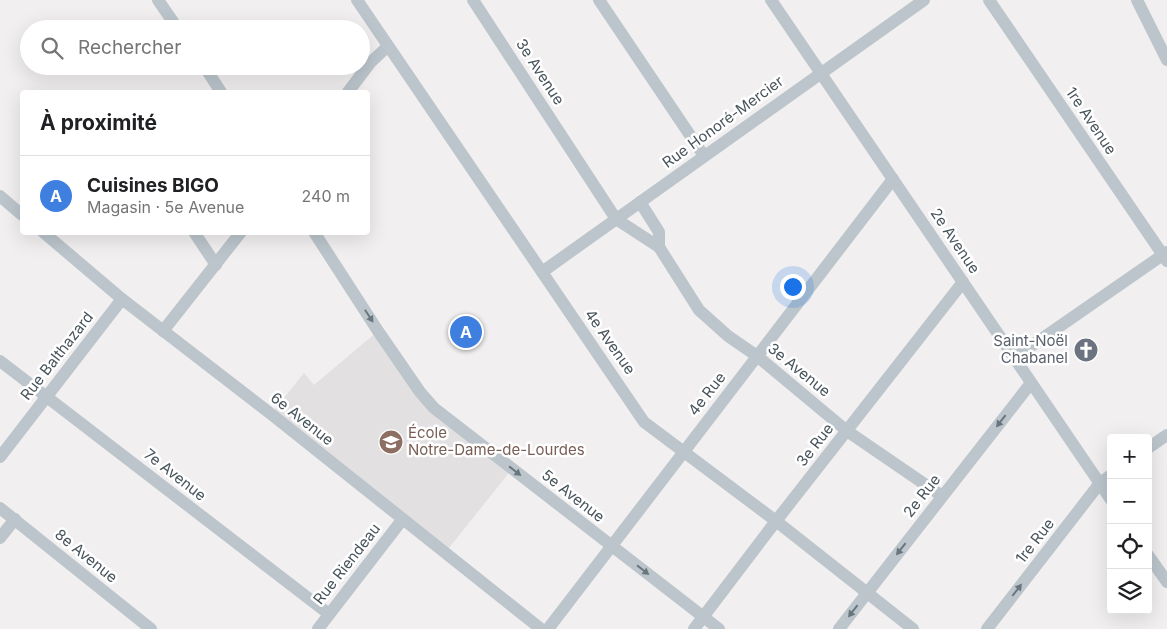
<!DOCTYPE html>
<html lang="fr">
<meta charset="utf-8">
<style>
:root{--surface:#fff;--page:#f6f6f6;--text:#202124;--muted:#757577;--line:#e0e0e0;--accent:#2563eb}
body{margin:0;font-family:Inter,sans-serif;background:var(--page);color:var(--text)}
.controls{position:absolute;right:15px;bottom:15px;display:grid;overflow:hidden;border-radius:5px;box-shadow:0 5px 20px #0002}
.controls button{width:45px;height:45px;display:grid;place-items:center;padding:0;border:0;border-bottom:1px solid var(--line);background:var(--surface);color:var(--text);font:25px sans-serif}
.you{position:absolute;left:792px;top:286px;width:18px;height:18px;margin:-12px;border:4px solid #fff;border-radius:50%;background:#1a73e8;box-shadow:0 0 0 8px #1a73e833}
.badge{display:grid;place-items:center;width:32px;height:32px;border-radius:50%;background:var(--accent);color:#fff;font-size:16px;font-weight:700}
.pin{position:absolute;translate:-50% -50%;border:2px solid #fff;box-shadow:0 1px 5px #0006}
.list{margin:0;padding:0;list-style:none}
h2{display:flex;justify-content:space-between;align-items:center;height:65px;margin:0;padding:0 20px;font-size:21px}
h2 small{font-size:16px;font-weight:400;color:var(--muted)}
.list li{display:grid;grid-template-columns:32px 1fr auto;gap:15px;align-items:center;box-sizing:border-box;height:80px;padding:0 20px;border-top:1px solid var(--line)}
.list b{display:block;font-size:19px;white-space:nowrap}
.list p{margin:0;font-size:16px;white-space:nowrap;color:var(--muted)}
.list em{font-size:16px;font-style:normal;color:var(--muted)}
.icon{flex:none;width:28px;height:28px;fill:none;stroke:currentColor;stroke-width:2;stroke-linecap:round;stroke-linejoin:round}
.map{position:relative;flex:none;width:1167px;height:629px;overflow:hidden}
.search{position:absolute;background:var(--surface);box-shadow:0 5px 20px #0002;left:20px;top:20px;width:350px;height:55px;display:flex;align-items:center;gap:12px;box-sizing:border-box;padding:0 18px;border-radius:28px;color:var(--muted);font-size:19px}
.panel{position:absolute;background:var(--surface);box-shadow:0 5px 20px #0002;left:20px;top:90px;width:350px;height:145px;border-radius:5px}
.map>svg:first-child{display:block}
.education{fill:#e2e0e1}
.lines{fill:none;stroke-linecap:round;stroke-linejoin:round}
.minor{stroke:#bbc5cb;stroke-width:12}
.oneway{fill:#6a767d}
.labels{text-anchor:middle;stroke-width:5;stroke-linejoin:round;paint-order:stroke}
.street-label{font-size:15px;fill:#48545b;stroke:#fff}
.worship-label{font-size:15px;fill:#5b616d;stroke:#fff;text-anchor:end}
.education-label{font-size:15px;fill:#785e54;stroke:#fff;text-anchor:start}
</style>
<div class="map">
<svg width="1167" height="629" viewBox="0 0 1167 629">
<rect width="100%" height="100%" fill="#f1efef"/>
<path class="education" d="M378,331L420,392L512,469L445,553L271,414L304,373L314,385Z"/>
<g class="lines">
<g class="minor">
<path d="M158,0L178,29"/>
<path d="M357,0L644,422L776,521L913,629"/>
<path d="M473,0L616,219L659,247L699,310L728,336L757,356L847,431L942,496"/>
<path d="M599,0L704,156"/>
<path d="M771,0L1111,500"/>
<path d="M989,0L1167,261"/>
<path d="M1137,0L1167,60"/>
<path d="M204,66L221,92"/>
<path d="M348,92L370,63L388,46"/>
<path d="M0,196L22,215"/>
<path d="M640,202L659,232V247"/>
<path d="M43,232L122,299L271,414L541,629"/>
<path d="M194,232L216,265"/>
<path d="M314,232L378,331L420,392L434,408L719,629"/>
<path d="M542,272L924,0"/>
<path d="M163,331L241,232"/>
<path d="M1014,358L1167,252"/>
<path d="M0,361L329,614"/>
<path d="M1148,448L1167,435"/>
<path d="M0,457L122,299"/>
<path d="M0,508L151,629"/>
<path d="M0,538L15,519"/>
<path d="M1148,555L1167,582"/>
<path d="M318,629L402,520"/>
<path d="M548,629L893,179"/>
<path d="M694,629L776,521L963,282"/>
<path d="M839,629L1031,383"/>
<path d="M987,629L1100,483L1111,475"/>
</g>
</g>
<defs><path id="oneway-solid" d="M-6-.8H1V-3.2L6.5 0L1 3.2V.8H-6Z" transform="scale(1.25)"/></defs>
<g class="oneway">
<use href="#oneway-solid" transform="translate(369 316) rotate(57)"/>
<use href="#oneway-solid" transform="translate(1001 421) rotate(128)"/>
<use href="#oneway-solid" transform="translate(515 471) rotate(38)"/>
<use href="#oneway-solid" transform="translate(901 549) rotate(128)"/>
<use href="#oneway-solid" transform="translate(643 570) rotate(38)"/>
<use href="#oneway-solid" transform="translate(1017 590) rotate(-52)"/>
<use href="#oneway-solid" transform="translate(853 611) rotate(128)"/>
</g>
<defs>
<symbol id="church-disc" viewBox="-11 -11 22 22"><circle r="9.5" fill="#6b7280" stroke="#fff"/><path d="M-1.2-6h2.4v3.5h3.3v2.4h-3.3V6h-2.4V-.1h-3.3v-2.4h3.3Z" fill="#fff"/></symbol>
<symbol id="school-disc" viewBox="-11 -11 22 22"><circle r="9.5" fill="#8d6e63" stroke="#fff"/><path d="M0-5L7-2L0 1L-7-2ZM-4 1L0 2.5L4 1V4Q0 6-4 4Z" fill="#fff"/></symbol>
</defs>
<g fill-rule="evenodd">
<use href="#church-disc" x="1072" y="336" width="28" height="28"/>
<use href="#school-disc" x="377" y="428" width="28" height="28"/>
</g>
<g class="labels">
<g class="street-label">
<text transform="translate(540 72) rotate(57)" y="5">3e Avenue</text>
<text transform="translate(1091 121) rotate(56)" y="5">1re Avenue</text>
<text transform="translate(723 122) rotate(-36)" y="5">Rue Honoré-Mercier</text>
<text transform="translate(955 241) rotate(56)" y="5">2e Avenue</text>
<text transform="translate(610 342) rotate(55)" y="5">4e Avenue</text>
<text transform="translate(57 356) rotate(-52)" y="5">Rue Balthazard</text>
<text transform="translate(799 370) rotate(39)" y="5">3e Avenue</text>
<text transform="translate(707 394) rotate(-52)" y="5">4e Rue</text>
<text transform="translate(302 419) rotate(38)" y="5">6e Avenue</text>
<text transform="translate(815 445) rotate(-52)" y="5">3e Rue</text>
<text transform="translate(175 475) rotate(38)" y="5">7e Avenue</text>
<text transform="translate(573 496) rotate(38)" y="5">5e Avenue</text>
<text transform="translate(922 496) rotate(-52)" y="5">2e Rue</text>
<text transform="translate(1035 541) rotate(-52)" y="5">1re Rue</text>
<text transform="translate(86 556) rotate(39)" y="5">8e Avenue</text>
<text transform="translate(347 564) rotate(-52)" y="5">Rue Riendeau</text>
</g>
<g class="worship-label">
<text x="1068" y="346">Saint-Noël<tspan x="1068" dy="17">Chabanel</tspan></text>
</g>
<g class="education-label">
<text x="408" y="438">École<tspan x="408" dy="17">Notre-Dame-de-Lourdes</tspan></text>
</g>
</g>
</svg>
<div class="controls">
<button>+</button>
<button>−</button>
<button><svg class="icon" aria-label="locate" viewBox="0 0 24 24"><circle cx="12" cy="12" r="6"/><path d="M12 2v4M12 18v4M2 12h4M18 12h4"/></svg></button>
<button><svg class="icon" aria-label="layers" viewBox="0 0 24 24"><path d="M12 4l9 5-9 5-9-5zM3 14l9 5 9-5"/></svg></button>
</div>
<div class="you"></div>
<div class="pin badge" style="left:466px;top:332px;background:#3f7fe0">A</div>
<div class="search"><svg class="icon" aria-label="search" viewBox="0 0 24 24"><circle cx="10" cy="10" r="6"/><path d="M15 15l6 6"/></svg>Rechercher</div>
<section class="panel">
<h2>À proximité<small></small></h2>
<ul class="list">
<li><span class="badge" style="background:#3f7fe0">A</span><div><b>Cuisines BIGO</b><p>Magasin · 5e Avenue</p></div><em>240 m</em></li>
</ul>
</section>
</div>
